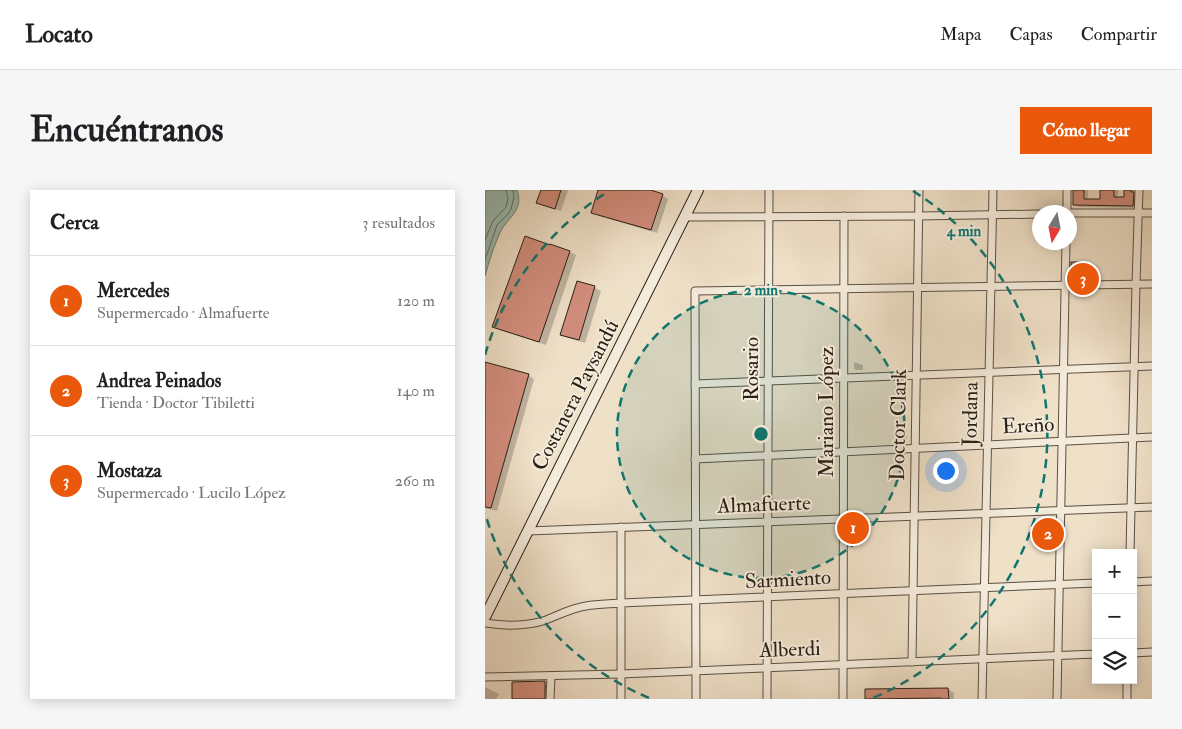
<!DOCTYPE html>
<html lang="es">
<meta charset="utf-8">
<style>
:root{--surface:#fff;--page:#f6f6f6;--text:#202124;--muted:#757577;--line:#e0e0e0;--accent:#ea580c}
body{margin:0;font-family:"IM FELL Double Pica",serif;background:var(--page);color:var(--text)}
.controls{position:absolute;right:15px;bottom:15px;display:grid;overflow:hidden;border-radius:0px;box-shadow:0 2px 12px #0003}
.controls button{width:45px;height:45px;display:grid;place-items:center;padding:0;border:0;border-bottom:1px solid var(--line);background:var(--surface);color:var(--text);font:25px sans-serif}
.compass{position:absolute;left:547px;top:15px;width:45px;height:45px;border-radius:50%;background:var(--surface);box-shadow:0 2px 12px #0003;rotate:190deg}
.you{position:absolute;left:460px;top:280px;width:18px;height:18px;margin:-12px;border:4px solid #fff;border-radius:50%;background:#1a73e8;box-shadow:0 0 0 8px #1a73e833}
.badge{display:grid;place-items:center;width:32px;height:32px;border-radius:50%;background:var(--accent);color:#fff;font-size:16px;font-weight:700}
.pin{position:absolute;translate:-50% -50%;border:2px solid #fff;box-shadow:0 1px 5px #0006}
.list{margin:0;padding:0;list-style:none}
h2{display:flex;justify-content:space-between;align-items:center;height:65px;margin:0;padding:0 20px;font-size:21px}
h2 small{font-size:16px;font-weight:400;color:var(--muted)}
.list li{display:grid;grid-template-columns:32px 1fr auto;gap:15px;align-items:center;box-sizing:border-box;height:90px;padding:0 20px;border-top:1px solid var(--line)}
.list b{display:block;font-size:19px;white-space:nowrap}
.list p{margin:0;font-size:16px;white-space:nowrap;color:var(--muted)}
.list em{font-size:16px;font-style:normal;color:var(--muted)}
.icon{flex:none;width:28px;height:28px;fill:none;stroke:currentColor;stroke-width:2;stroke-linecap:round;stroke-linejoin:round}
.map{position:relative;flex:none;width:667px;height:509px;overflow:hidden;border-radius:0px}
header{display:flex;align-items:center;gap:30px;box-sizing:border-box;height:70px;padding:0 25px;background:var(--surface);border-bottom:1px solid var(--line)}
header strong{font-size:24px}
nav{display:flex;gap:28px;margin-inline-start:auto;font-size:18px}
.intro{display:flex;align-items:center;justify-content:space-between;box-sizing:border-box;height:120px;padding:0 30px}
h1{margin:0;font-size:35px}
.button{padding:12px 22px;border-radius:0px;background:var(--accent);color:#fff;font-size:18px;font-weight:700}
main{display:flex;gap:30px;padding:0 30px}
aside{flex:1;background:var(--surface);border-radius:0px;box-shadow:0 2px 12px #0003}
.map>svg:first-child{display:block}
.water{fill:#9abdb3;stroke:#6d7e75}
.shadow{fill:#0003}
.lines{fill:none;stroke-linecap:round;stroke-linejoin:round}
.shore{stroke:#626e65;stroke-width:1}
.building{fill:#d28e7d;stroke:#292017}
.street-casing{stroke:#5a5043;stroke-width:9}
.secondary-casing{stroke:#292017;stroke-width:12}
.street{stroke:#f5ebdb;stroke-width:7}
.secondary{stroke:#f5ebdb;stroke-width:10}
.ring{fill:none;stroke:#0f766e;stroke-width:2.5;stroke-dasharray:9 6}
.labels{text-anchor:middle;stroke-width:4;stroke-linejoin:round;paint-order:stroke}
.street-label{font-size:21px;fill:#292017;stroke:#f5ebdb}
.centre{fill:#0f766e;stroke:#f5ebdb;stroke-width:2.5}
.ring-label{font-size:15px;text-anchor:middle;font-weight:bold;fill:#0f766e;stroke:#f5ebdb;stroke-width:4;stroke-linejoin:round;paint-order:stroke}
</style>
<header>
<strong>Locato</strong>
<nav><a>Mapa</a><a>Capas</a><a>Compartir</a></nav>
</header>
<div class="intro"><h1>Encuéntranos</h1><a class="button">Cómo llegar</a></div>
<main>
<aside>
<h2>Cerca<small>3 resultados</small></h2>
<ul class="list">
<li><span class="badge">1</span><div><b>Mercedes</b><p>Supermercado · Almafuerte</p></div><em>120 m</em></li>
<li><span class="badge">2</span><div><b>Andrea Peinados</b><p>Tienda · Doctor Tibiletti</p></div><em>140 m</em></li>
<li><span class="badge">3</span><div><b>Mostaza</b><p>Supermercado · Lucilo López</p></div><em>260 m</em></li>
</ul>
</aside>
<div class="map">
<svg width="667" height="509" viewBox="0 0 667 509">
<rect width="100%" height="100%" fill="#efe0c8"/>
<filter id="stains"><feTurbulence type="fractalNoise" baseFrequency=".004" numOctaves="4"/><feColorMatrix values="0 0 0 0 .2 0 0 0 0 .09 0 0 0 0 .02 0 0 0 .5 -.17"/></filter>
<radialGradient id="worn" r=".72"><stop offset=".6" stop-color="#630" stop-opacity="0"/><stop offset="1" stop-color="#630" stop-opacity=".3"/></radialGradient>
<path class="water" d="M0,0H32C40,22 20,28 14,45C8,58 4,72 0,86Z"/>
<g class="shadow">
<path d="M57,0H83L76,21L59,16L53,12Z"/>
<path d="M114,0H162L177,5L183,9L172,43L114,26L108,22Z"/>
<path d="M589,0H603V10H616L617,0H633V8H640V0H650V4L653,6L652,18L594,17L589,15Z"/>
<path d="M66,56L85,62L91,65L61,155L15,140L9,136Z"/>
<path d="M587,73H602L612,79V92H596L587,86Z"/>
<path d="M93,92L110,98L116,101L100,153L83,148L76,144Z"/>
<path d="M369,172L378,175V180H372L369,179Z"/>
<path d="M0,173L43,185L49,189L12,321L0,318Z"/>
<path d="M28,493H60L66,496L65,509H29Z"/>
<path d="M0,497L14,504L11,509H0Z"/>
<path d="M463,499L469,503V509H381V501Z"/>
</g>
<g class="lines">
<g class="shore">
<path d="M0,50L8,31L21,17L23,8L21,0"/>
<path d="M0,70L12,35L23,24L26,19L29,7L28,0"/>
</g>
</g>
<g class="building">
<path d="M56,0H76L70,19L51,13Z"/>
<path d="M113,0H166L178,4L166,40L106,23Z"/>
<path d="M588,0H599V9H615V0H629V7H639V0H646V2H649L648,16L588,15Z"/>
<path d="M40,46L65,55V54L85,61L54,152L7,137Z"/>
<path d="M586,72H602L603,87H586Z"/>
<path d="M92,91L110,96L94,150L75,145Z"/>
<path d="M0,172L44,184L6,318L0,317Z"/>
<path d="M60,491V509H27V492Z"/>
<path d="M463,498L464,509H456V508L380,509V499Z"/>
</g>
<g class="lines">
<defs>
<g id="street">
<path d="M582,22V0"/>
<path d="M584,23H667"/>
<path d="M200,27L434,26L554,24"/>
<path d="M210,194L667,176"/>
<path d="M210,269L667,247"/>
<path d="M136,337V509"/>
<path d="M43,341L667,317"/>
<path d="M645,363L651,94L654,0"/>
<path d="M648,392L667,391"/>
<path d="M0,433C18,436 40,436 58,431C72,426 86,418 101,416C113,414 125,414 136,413L611,393"/>
<path d="M648,463L667,462"/>
<path d="M427,472L434,0"/>
<path d="M0,487L136,484L611,464"/>
<path d="M65,509L66,486"/>
<path d="M211,509L210,101L667,94"/>
<path d="M282,509L284,0"/>
<path d="M358,509L359,26"/>
<path d="M497,509L508,0"/>
<path d="M572,509L581,52"/>
<path d="M642,509V490"/>
</g>
<path id="secondary" d="M0,427L213,0"/>
</defs>
<use href="#street" class="street-casing"/>
<use href="#secondary" class="secondary-casing"/>
<use href="#street" class="street"/>
<use href="#secondary" class="secondary"/>
</g>
<circle cx="276" cy="244" r="144" fill="#0f766e" fill-opacity=".12"/>
<g class="ring">
<circle cx="276" cy="244" r="144"/>
<path d="M164 508A287 287 0 0 1 0 323M0 165A287 287 0 0 1 124 1M428 1A287 287 0 0 1 388 508"/>
</g>
<g class="labels">
<g class="street-label">
<text transform="translate(266 179) rotate(-90)" y="7">Rosario</text>
<text transform="translate(90 205) rotate(-63)" y="7">Costanera Paysandú</text>
<text transform="translate(341 222) rotate(-90)" y="7">Mariano López</text>
<text transform="translate(485 224) rotate(-89)" y="7">Jordana</text>
<text transform="translate(413 235) rotate(-89)" y="7">Doctor Clark</text>
<text transform="translate(543 235) rotate(-3)" y="7">Ereño</text>
<text transform="translate(279 314) rotate(-2)" y="7">Almafuerte</text>
<text transform="translate(303 389) rotate(-3)" y="7">Sarmiento</text>
<text transform="translate(305 459) rotate(-2)" y="7">Alberdi</text>
</g>
</g>
<circle cx="276" cy="244" r="8" class="centre"/>
<g class="ring-label">
<text x="479" y="46">4 min</text>
<text x="276" y="105">2 min</text>
</g>
<rect width="100%" height="100%" filter="url(#stains)"/>
<rect width="100%" height="100%" fill="url(#worn)"/>
</svg>
<div class="controls">
<button>+</button>
<button>−</button>
<button><svg class="icon" aria-label="layers" viewBox="0 0 24 24"><path d="M12 4l9 5-9 5-9-5zM3 14l9 5 9-5"/></svg></button>
</div>
<svg class="compass" viewBox="-18 -18 36 36"><path d="M0-13l5 13h-10z" fill="#e53935"/><path d="M0 13l5-13h-10z" fill="#757577"/></svg>
<div class="you"></div>
<div class="pin badge" style="left:368px;top:338px">1</div>
<div class="pin badge" style="left:563px;top:344px">2</div>
<div class="pin badge" style="left:598px;top:89px">3</div>
</div>
</main>
